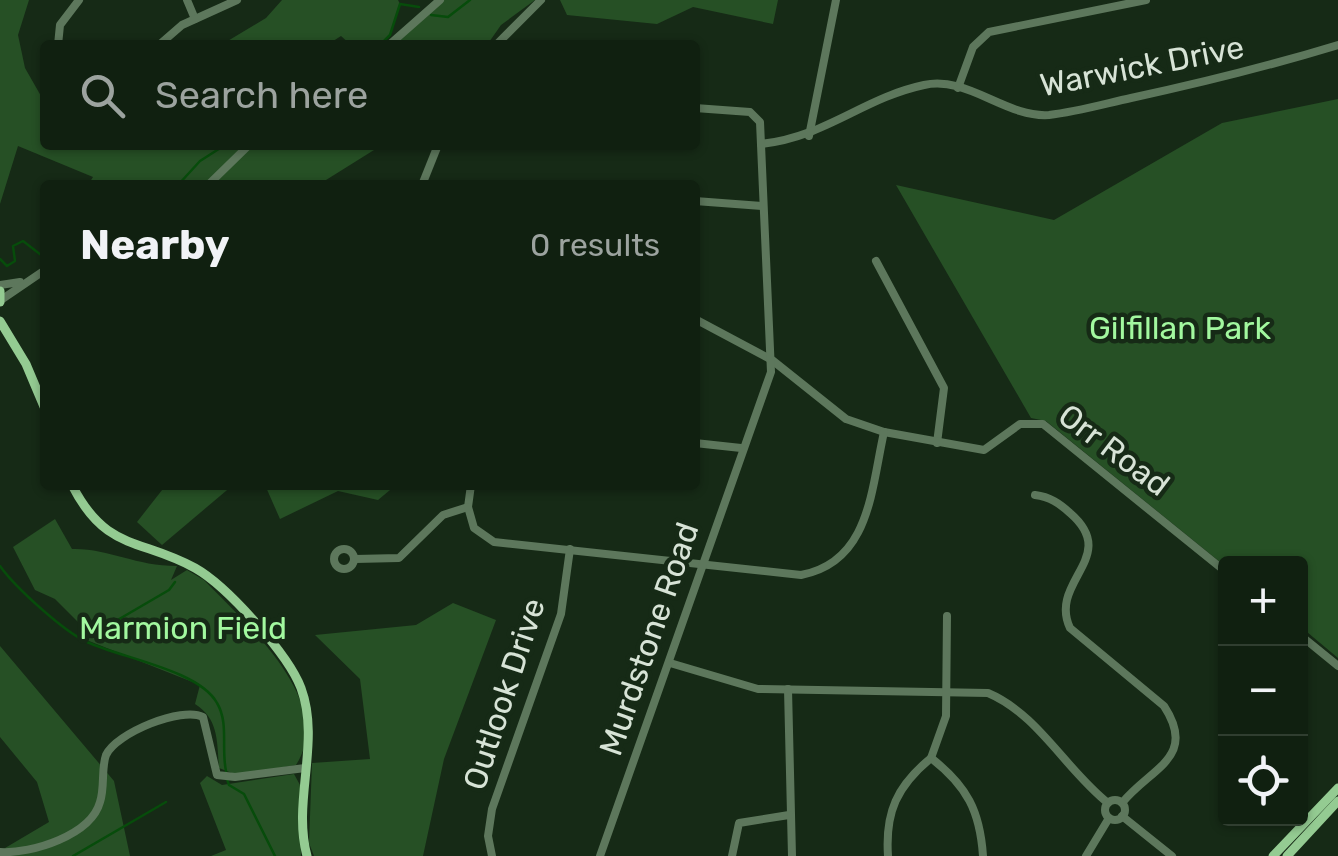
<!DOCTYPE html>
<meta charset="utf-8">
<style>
:root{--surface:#102010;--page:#1e2d1e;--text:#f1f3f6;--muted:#9ca39f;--line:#303e30}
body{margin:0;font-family:Rubik,sans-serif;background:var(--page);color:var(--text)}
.controls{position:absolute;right:30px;bottom:30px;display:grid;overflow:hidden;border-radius:10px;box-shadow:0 2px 8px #0004}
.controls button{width:90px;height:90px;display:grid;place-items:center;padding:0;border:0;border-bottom:2px solid var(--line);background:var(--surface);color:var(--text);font:50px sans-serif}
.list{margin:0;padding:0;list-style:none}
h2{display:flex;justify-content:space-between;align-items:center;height:130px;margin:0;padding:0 40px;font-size:42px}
h2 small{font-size:32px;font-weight:400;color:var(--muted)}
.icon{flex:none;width:55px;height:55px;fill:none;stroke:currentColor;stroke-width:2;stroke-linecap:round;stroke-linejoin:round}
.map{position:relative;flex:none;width:1338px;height:856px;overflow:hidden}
.search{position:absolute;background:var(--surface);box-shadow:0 2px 8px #0004;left:40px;top:40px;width:660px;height:110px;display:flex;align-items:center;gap:25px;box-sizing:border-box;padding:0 35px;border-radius:10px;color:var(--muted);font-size:38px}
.panel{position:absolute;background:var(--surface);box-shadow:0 2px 8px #0004;left:40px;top:180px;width:660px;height:310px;border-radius:10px}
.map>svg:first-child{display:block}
.green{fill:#265025}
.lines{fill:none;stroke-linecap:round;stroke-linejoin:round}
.stream{stroke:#074c0b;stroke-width:2.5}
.minor{stroke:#5d775c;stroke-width:8}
.major{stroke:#94cb92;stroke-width:9}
.labels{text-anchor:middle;stroke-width:9;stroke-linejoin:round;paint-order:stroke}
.street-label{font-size:32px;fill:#d7e3d6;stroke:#162a16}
.park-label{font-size:32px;fill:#a2f89f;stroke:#162a16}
</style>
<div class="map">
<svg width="1338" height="856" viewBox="0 0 1338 856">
<rect width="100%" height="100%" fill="#162a16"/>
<g class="green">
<path d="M0,0H29L18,35L25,68L45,103V145H382L318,185H88L93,177L18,146L0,204Z"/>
<path d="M282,0H398L400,4L390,35L380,45H351L341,36L327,45H221L266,18Z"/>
<path d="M441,0H535L501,25L487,45H391Z"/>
<path d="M560,0H778L773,24L693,7L657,24L567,15Z"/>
<path d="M1338,99V658L1301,627L1300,564L1225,566L1046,421L1031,418L896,185L1054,220L1222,123Z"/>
<path d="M166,485H233L162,545L137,522Z"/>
<path d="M265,485H396L378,500L338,491L280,519Z"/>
<path d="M55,519L72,549C108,548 135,566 177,566L171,580L187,570L204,580C244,622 337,701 296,765L237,775L219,768C217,742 219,719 195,704L200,685L84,639L115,617L85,629L55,599L35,590L13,547Z"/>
<path d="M453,603L496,620L444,759L423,856H314L309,843L312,763L370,759L360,679L315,635L416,625Z"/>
<path d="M0,646L114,781L130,856H0V851L49,822L37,782L0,737Z"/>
<path d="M294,774L300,785L301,856H211L226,850L200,783L207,776L222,785Z"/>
</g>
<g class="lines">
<g class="stream">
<path d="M431,15L448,17L470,0"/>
<path d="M380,45L390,35L400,4L419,7"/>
<path d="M178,185L200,161L225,145"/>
<path d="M0,259L7,266L15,261L13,246L23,241L45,258"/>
<path d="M0,566C15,587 63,631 87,642C121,658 199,670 217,703C229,723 221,748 226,771"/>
<path d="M85,639L169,590L175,582"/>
<path d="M227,779L229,785L244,794L275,856"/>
<path d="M73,856L166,802"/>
</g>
<g class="minor">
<path d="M187,0L195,19"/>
<path d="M58,45L60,25L79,0"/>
<path d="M159,45L182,25L237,0"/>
<path d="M389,45L440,0"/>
<path d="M496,45L541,0"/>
<path d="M958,88L973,47L989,32L1146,0"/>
<path d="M809,136L836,0"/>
<path d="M761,144C826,137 863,98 924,85C967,75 1006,118 1049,115C1076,112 1104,104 1131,98C1201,83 1269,66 1338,45"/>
<path d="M208,185L249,145"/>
<path d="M422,185L438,145"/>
<path d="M695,201L762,206"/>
<path d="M876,261L944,388L937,443"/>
<path d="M0,285L20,282"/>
<path d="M1,300L45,270"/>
<path d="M695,319L772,360L846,419L884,432L984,450L1020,424H1043L1226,572"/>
<path d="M695,443L741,448"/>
<path d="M471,485L468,507L474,528L494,542L801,575C870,562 871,490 884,432"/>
<path d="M1035,495C1050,497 1059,503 1070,513C1121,557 1048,581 1070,628L1164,706C1198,758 1150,768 1122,803"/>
<circle cx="344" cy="559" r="10"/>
<path d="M355,559L399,558L443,515L468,507"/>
<path d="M1300,635L1338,666"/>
<path d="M670,663L758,689L988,693C1038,714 1066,770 1108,803"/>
<path d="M788,689L792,856"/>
<path d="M931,758L946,716L947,616"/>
<circle cx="1115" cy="810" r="10"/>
<path d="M1122,816L1172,856"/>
<path d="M0,852C32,854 91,835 100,802C105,787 101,769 106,755C116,733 182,706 203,717L217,775L235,777L305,768"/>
<path d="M492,856L488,836L492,809L561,614L570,549"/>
<path d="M600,856L771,372L760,122L750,112L695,108"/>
<path d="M732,856L739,823L789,815"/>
<path d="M888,856C885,812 897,786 931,758C967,786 980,811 983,856"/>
<path d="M1086,856L1109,818"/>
</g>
<g class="major">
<path d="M0,291V302"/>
<path d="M0,321L26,364L45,409"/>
<path d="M72,485C106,552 141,538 195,568C227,586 288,654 301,688C321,742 292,801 307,856"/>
<path d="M1273,856L1338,788"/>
<path d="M1287,856L1338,801"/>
</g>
</g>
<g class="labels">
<g class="street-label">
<text transform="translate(1142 66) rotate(-11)" y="11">Warwick Drive</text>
<text transform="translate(1114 450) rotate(37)" y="11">Orr Road</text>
<text transform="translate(649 639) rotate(-71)" y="11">Murdstone Road</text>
<text transform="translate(504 694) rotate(-72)" y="11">Outlook Drive</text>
</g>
<g class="park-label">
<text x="1180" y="339">Gilfillan Park</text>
<text x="183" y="639">Marmion Field</text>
</g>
</g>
</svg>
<div class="controls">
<button>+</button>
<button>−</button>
<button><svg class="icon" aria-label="locate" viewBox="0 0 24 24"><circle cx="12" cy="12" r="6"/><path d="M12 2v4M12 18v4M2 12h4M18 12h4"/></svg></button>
</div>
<div class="search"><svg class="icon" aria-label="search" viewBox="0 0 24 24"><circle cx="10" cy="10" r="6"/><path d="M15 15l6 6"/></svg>Search here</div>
<section class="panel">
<h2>Nearby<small>0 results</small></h2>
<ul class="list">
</ul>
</section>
</div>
